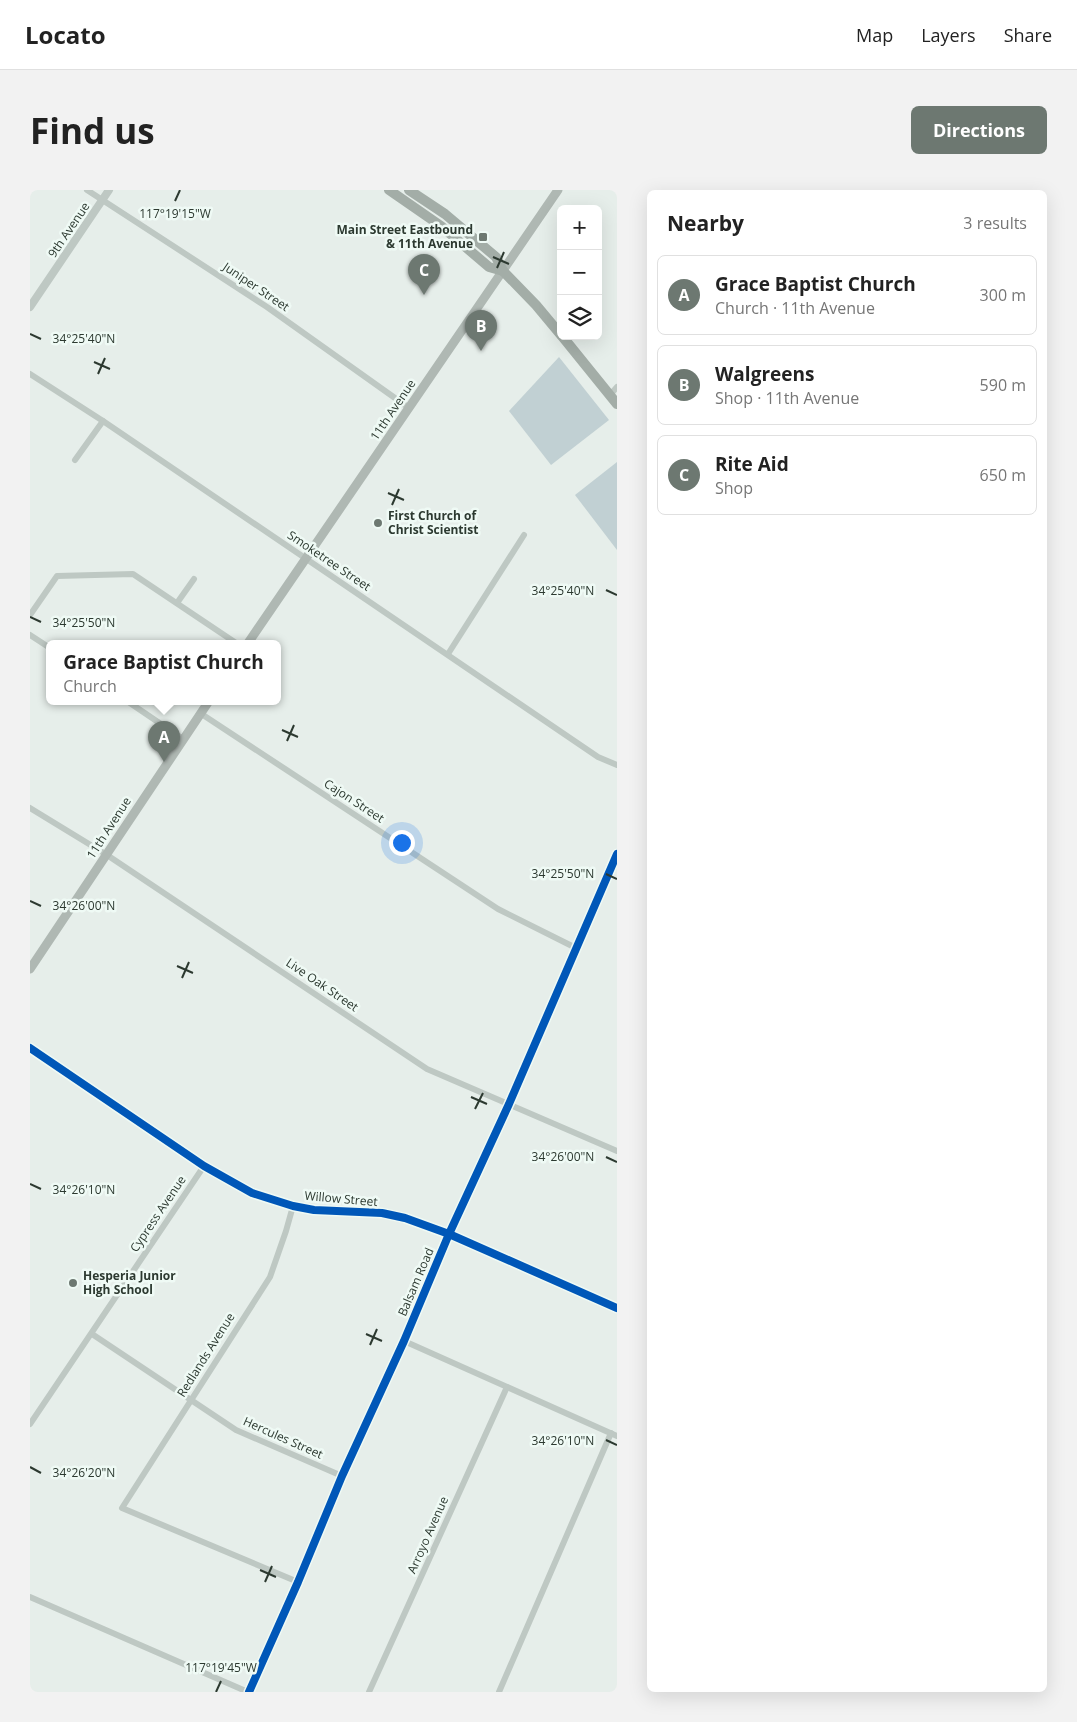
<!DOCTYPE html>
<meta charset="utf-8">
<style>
:root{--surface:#fff;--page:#f2f2f2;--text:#222;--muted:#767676;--line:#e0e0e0;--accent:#6d7871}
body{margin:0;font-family:"Open Sans",sans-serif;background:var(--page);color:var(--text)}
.controls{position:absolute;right:15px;top:15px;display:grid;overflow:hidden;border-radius:8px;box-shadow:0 5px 20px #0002}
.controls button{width:45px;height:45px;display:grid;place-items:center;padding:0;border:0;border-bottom:1px solid var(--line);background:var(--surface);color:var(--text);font:25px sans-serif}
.you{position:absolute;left:371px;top:652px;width:18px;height:18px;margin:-12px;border:4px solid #fff;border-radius:50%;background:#1a73e8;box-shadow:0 0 0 8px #1a73e833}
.badge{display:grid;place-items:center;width:32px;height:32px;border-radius:50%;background:var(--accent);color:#fff;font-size:16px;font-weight:700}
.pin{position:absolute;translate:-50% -41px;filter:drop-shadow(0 1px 2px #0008)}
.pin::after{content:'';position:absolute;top:26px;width:18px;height:15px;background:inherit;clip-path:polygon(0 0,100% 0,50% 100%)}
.popup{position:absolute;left:16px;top:450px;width:235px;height:65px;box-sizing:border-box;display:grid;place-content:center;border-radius:8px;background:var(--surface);filter:drop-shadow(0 1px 4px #0005);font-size:16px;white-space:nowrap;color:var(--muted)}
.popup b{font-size:19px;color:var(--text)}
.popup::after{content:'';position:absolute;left:50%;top:100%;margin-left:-10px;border:10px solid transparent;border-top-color:var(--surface)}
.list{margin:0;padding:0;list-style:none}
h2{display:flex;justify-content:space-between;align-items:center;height:65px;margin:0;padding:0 20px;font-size:21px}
h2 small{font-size:16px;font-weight:400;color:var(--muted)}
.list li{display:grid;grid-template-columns:32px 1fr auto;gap:15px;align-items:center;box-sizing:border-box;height:80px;margin:0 10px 10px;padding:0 10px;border:1px solid var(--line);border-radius:8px}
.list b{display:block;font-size:19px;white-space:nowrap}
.list p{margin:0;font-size:16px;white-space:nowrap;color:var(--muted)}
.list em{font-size:16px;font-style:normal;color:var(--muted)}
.icon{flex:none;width:28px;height:28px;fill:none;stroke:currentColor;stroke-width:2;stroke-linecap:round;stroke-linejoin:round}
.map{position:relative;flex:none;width:587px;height:1502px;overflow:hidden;border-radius:8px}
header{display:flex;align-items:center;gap:30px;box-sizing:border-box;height:70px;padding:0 25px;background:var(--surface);border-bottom:1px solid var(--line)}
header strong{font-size:24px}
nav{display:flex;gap:28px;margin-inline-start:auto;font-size:18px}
.intro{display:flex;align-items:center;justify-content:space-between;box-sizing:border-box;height:120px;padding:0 30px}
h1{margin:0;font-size:35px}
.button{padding:12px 22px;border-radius:8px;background:var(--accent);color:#fff;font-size:18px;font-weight:700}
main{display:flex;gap:30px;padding:0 30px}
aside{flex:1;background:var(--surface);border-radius:8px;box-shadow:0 5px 20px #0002}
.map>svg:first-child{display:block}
.green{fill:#c1d0d3}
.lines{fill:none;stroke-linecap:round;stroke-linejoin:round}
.minor{stroke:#bec8c3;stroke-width:6}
.tertiary{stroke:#bec8c3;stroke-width:8}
.secondary{stroke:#afb8b3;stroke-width:9}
.primary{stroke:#a3ada7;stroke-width:10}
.cycleway-casing{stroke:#effaf5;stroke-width:11}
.cycleway{stroke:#0057b8;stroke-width:8}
.ticks{fill:none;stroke:#2c3930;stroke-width:2}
.poi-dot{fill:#6d7871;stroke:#effaf5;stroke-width:2}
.labels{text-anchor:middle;stroke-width:5;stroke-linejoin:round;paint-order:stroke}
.street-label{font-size:12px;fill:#2c3930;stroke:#effaf5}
.poi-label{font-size:12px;font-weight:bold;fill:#2c3930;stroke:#effaf5;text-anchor:start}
.ticks-label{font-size:12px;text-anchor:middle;fill:#2c3930;stroke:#effaf5;stroke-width:5;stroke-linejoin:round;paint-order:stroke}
</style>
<header>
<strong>Locato</strong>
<nav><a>Map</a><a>Layers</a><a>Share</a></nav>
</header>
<div class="intro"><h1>Find us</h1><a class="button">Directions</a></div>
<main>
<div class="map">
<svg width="587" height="1502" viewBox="0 0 587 1502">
<rect width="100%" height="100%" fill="#e6eeea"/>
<g class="green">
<path d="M529,167L579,230L521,275L479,221Z"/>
<path d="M587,272V360L545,305Z"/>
</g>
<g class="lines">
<g class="minor">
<path d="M57,0L237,117L379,218"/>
<path d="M0,184L73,231L568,567L587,575"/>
<path d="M580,205L587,197"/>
<path d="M45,270L73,231"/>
<path d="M147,413L164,389"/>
<path d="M0,425L27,386L103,384L206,453"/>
<path d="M0,445L20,458"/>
<path d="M418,464L494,345"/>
<path d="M97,511L153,549"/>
<path d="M170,523L468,719L546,758"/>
<path d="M0,618L77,665L397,879L587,961"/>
<path d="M263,1016L256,1041L240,1087L92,1318L268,1392"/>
<path d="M62,1144L206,1240L312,1286"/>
<path d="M374,1151L587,1246"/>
<path d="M0,1234L174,976"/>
<path d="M0,1407L218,1502"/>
<path d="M219,1502L268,1392L312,1286L374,1151L419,1044L479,914L587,664"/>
<path d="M339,1502L477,1197"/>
<path d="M469,1502L581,1243"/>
</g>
<g class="tertiary">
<path d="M0,117L79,0"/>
<path d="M0,858L174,976L222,1003L263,1016L284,1020L352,1023L375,1028L419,1044L587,1118"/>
</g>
<g class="secondary">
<path d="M218,453L528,0"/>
<path d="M0,779L179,511"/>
</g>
<g class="primary">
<path d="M359,0L411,36L459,77L473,81"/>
<path d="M379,0L415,24L466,67L473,81L506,115L531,145"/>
<path d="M532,146L587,214"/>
</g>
<defs>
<g id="cycleway">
<path d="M0,858L174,976L222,1003L263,1016L284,1020L352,1023L375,1028L419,1044L587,1118"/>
<path d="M219,1502L268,1392L312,1286L374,1151L419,1044L479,914L587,664"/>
</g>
</defs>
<use href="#cycleway" class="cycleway-casing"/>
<use href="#cycleway" class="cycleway"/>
</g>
<path class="ticks" d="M145,11L150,0M463,67L479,74M467,78L474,62M0,144L11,149M64,172L80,179M68,184L75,168M358,303L374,310M362,315L369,299M576,400L587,405M0,427L11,432M252,540L268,547M257,551L264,535M576,684L587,689M0,711L11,716M147,776L163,783M152,788L159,772M441,907L457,914M445,919L453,903M576,967L587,972M0,994L11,999M336,1144L352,1151M340,1155L347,1139M576,1250L587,1255M0,1277L11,1283M230,1380L246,1387M235,1392L242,1376M186,1502L191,1491"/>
<g class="poi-dot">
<rect x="448" y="42" width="10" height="10" rx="2.5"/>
<circle cx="348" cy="333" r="5"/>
<circle cx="43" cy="1093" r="5"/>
</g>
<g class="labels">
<g class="street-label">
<text transform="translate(39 40) rotate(-56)" y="4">9th Avenue</text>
<text transform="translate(226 97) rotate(34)" y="4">Juniper Street</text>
<text transform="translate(363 220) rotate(-56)" y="4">11th Avenue</text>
<text transform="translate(299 371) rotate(34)" y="4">Smoketree Street</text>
<text transform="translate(324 611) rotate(33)" y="4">Cajon Street</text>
<text transform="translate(79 638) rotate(-57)" y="4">11th Avenue</text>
<text transform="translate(292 795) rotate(34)" y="4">Live Oak Street</text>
<text transform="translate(311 1009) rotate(5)" y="4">Willow Street</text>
<text transform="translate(128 1024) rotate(-56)" y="4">Cypress Avenue</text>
<text transform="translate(386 1092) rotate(-67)" y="4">Balsam Road</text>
<text transform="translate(176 1165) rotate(-58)" y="4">Redlands Avenue</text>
<text transform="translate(253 1248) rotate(24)" y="4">Hercules Street</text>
<text transform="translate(398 1345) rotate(-66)" y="4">Arroyo Avenue</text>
</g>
<g class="poi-label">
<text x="443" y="44" text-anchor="end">Main Street Eastbound<tspan x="443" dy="14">&amp; 11th Avenue</tspan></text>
<text x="358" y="330">First Church of<tspan x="358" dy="14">Christ Scientist</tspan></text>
<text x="53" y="1090">Hesperia Junior<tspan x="53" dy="14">High School</tspan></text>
</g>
</g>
<g class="ticks-label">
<text x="145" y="28">117°19'15"W</text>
<text x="54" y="153">34°25'40"N</text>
<text x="533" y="405">34°25'40"N</text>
<text x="54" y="437">34°25'50"N</text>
<text x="533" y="688">34°25'50"N</text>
<text x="54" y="720">34°26'00"N</text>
<text x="533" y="971">34°26'00"N</text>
<text x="54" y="1004">34°26'10"N</text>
<text x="533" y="1255">34°26'10"N</text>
<text x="54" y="1287">34°26'20"N</text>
<text x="191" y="1482">117°19'45"W</text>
</g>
</svg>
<div class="controls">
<button>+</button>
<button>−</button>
<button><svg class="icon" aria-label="layers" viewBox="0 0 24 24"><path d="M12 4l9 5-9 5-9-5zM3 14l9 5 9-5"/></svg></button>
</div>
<div class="you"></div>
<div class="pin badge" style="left:134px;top:572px">A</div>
<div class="popup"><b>Grace Baptist Church</b>Church</div>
<div class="pin badge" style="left:451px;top:161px">B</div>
<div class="pin badge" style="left:394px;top:105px">C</div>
</div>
<aside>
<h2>Nearby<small>3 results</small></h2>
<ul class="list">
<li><span class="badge">A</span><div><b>Grace Baptist Church</b><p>Church · 11th Avenue</p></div><em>300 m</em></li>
<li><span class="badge">B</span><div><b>Walgreens</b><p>Shop · 11th Avenue</p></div><em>590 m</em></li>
<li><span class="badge">C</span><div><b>Rite Aid</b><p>Shop</p></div><em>650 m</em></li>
</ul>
</aside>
</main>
